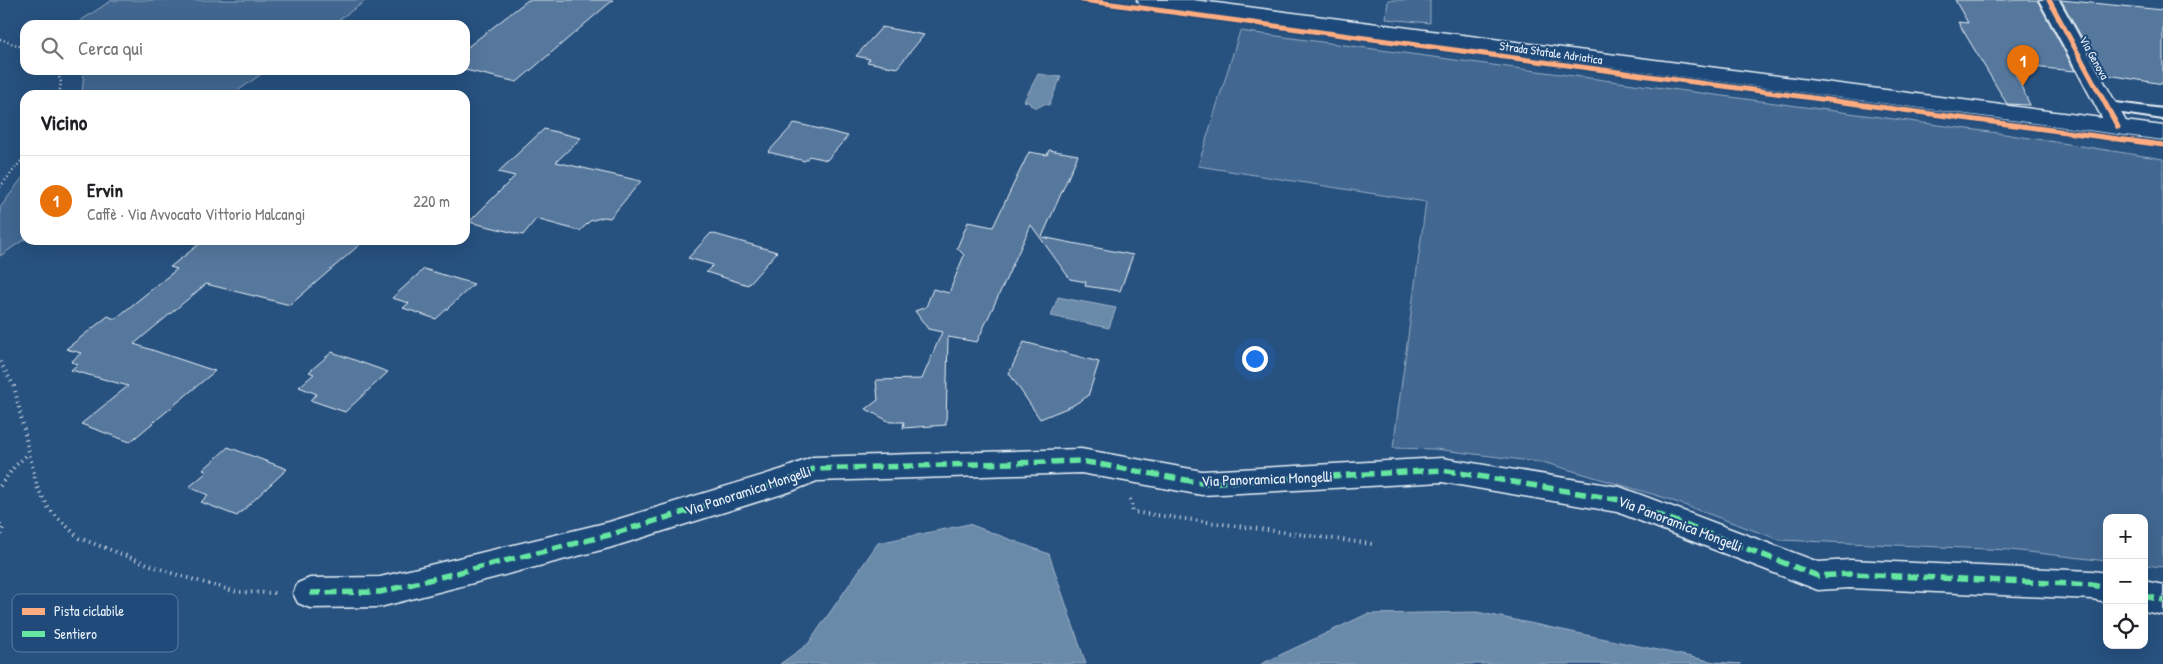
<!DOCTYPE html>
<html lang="it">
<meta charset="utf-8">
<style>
:root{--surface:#fff;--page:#f2f2f2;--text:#202124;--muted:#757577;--line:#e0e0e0;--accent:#2563eb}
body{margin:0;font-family:"Patrick Hand",sans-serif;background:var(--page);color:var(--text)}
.controls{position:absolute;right:15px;bottom:15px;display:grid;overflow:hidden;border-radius:10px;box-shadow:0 5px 20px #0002}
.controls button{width:45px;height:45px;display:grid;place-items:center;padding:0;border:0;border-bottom:1px solid var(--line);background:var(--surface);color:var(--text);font:25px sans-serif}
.you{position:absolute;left:1254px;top:358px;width:18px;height:18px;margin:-12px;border:4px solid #fff;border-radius:50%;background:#1a73e8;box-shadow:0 0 0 8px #1a73e833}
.badge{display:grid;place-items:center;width:32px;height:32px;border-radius:50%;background:var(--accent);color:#fff;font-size:16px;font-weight:700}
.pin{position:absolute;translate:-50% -41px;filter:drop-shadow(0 1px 2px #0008)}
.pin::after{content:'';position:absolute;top:26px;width:18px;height:15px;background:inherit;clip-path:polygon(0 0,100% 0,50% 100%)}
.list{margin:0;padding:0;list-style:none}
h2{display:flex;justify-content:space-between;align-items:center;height:65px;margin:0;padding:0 20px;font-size:21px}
h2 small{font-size:16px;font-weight:400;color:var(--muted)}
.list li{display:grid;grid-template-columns:32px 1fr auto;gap:15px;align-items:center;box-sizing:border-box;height:90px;padding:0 20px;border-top:1px solid var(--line)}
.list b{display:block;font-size:19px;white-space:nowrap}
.list p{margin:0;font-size:16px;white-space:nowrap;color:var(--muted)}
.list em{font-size:16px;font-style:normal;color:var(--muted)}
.icon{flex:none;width:28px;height:28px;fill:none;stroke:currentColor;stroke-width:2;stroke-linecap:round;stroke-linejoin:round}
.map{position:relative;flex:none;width:2163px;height:664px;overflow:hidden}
.search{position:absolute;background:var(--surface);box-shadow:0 5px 20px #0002;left:20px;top:20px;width:450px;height:55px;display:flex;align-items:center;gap:12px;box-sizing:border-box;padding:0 18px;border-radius:15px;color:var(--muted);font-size:19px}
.panel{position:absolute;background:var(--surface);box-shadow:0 5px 20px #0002;left:20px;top:90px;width:450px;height:155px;border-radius:15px}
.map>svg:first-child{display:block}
.green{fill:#436891;stroke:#96acc4}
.water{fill:#6b8aaa;stroke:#9db3c9}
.building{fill:#57789d;stroke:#e8f1f8}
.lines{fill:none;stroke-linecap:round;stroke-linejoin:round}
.lane-casing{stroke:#e8f1f8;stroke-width:4}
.street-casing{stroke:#e8f1f8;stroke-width:3}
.secondary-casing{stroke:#e8f1f8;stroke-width:3}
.path-far1{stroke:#e8f1f8;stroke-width:2.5;stroke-dasharray:1 3;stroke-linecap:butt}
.path{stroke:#e8f1f8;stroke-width:4;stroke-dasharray:1 4.5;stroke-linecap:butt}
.lane{fill:#1f4a7a;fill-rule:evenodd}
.street{fill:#1f4a7a;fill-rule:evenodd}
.secondary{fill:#1f4a7a;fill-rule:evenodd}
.quiet{stroke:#66e7a1;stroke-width:5.5;stroke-dasharray:11 5.5;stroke-linecap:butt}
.cycleway-casing{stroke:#1f4a7a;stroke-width:8}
.cycleway{stroke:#ffac80;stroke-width:5}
.labels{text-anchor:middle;stroke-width:4;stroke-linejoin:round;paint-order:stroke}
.far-street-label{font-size:12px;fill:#e8f1f8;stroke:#1f4a7a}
.street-label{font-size:15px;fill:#e8f1f8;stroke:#1f4a7a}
.key{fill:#1f4a7a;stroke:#5b7ca0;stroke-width:1}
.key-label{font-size:14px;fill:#e8f1f8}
</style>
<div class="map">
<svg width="2163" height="664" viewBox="0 0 2163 664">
<rect width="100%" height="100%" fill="#27517f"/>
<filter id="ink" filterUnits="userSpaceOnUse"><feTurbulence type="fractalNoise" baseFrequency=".02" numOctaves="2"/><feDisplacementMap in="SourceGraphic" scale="10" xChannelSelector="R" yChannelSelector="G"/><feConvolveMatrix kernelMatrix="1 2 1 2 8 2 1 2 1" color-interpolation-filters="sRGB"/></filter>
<g filter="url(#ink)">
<g class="green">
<path d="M112,0H367L331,25H74Z"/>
<path d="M1388,0H1430V23L1386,19Z"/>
<path d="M1240,31L1998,133L2163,159V567L2144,565V518H2107V561L2010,550L1780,540L1662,497L1546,463L1435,449L1393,448L1426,202L1198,166Z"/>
<path d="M84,70H267L232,95H82Z"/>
<path d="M25,174V239L0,256V208Z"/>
</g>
<g class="water">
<path d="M1038,74L1061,77L1049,105L1044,104L1037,108L1030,105V103L1024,101Z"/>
<path d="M1058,297L1116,308L1109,328L1051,316Z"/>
<path d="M969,524L1049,554L1086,664H780L808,644L878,543Z"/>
<path d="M1477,612L1715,662L1741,664H1261L1367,614Z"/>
</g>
<g class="building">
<path d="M528,0H613L517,82L465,70V49Z"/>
<path d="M1955,0H2037L2075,71L2011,65L2030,105L2007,104L1958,22L1968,23Z"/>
<path d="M2061,0L2163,10V84L2102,74Z"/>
<path d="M882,27L924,35L897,68L867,62L870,59L856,56Z"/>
<path d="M795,123L848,136L827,160L809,156L805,161L768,152Z"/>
<path d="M544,129L581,138L556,162L641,181L610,218L604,217L590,221L580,231L536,219L523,235L469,222L515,176L498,172Z"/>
<path d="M1049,150L1078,155L1042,237L1133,255L1120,291L1085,286L1086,282L1070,279L1031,225L977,342L948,337L946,425L903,428L904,422H890L866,409L878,400L876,380L922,379L942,332L928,329L915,311L926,307L933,289L949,293L964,255L957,248L968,222L993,227L1029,152L1047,155Z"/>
<path d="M711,233L777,252L748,285L706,272L713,265L688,258Z"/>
<path d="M211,240H365L290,305L206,284L134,344L215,371L130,442L81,424L128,386L71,370L78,364L71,362L81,353L66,349L108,316L115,319L177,269L170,267L202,242L207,243Z"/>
<path d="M424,269L474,284L436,319L403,308L409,303L392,298Z"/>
<path d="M1024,342L1099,362L1088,396L1072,406L1040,419L1009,373Z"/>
<path d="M332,352L388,372L345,412L310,400L317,394L299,387L314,374L309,372Z"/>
<path d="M228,447L287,469L237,516L201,502L208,495L189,487L207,472L203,470Z"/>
</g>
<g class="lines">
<defs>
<path id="lane" d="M2108,102L2163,109V119L2102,110L2100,107L2102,104Z"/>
<g id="street">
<path d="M2039,0H2059L2129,127L2126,132L2118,134L2110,132L2107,127Z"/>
<path d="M1081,449L1202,471L1442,458L1620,487L1818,562L1850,560L2092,571L2107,573V602L2092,599L1850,588L1818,590L1617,512L1442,482L1202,495L1081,473L817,481L792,491L609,548L380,607L310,608L298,603L293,593L298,583L310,578L380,577L609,522L783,469L813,457Z"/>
<path d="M2144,581L2163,585V615L2144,611Z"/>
</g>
<path id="secondary" d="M1137,0H1193L2163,126V140L1147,6L1140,4Z"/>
</defs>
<use href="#lane" class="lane-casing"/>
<use href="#street" class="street-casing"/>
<use href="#secondary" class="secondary-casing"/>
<g class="path-far1">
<path d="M0,39L25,48"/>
<path d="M56,70L61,82L59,95"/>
<path d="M0,187L25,156"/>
</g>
<g class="path">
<path d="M0,362L14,386L37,487L49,509L79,538L174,574L237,592L277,593"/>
<path d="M0,486L14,467L28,454"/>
<path d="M1130,499L1133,512L1372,544"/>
<path d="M0,524L3,528L0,536"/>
</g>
<use href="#lane" class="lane"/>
<use href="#street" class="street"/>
<use href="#secondary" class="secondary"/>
<g class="quiet">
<path d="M310,593L380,592L609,535L792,479L813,469L1081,461L1202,483L1442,470L1620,500L1818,576L1850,574L2092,585L2107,588"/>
<path d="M2144,596L2163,600"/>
</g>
<defs>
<g id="cycleway">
<path d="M1082,0L2163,145"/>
<path d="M2049,0L2118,127"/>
</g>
</defs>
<use href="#cycleway" class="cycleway-casing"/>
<use href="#cycleway" class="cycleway"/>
</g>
</g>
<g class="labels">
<g class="far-street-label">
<text transform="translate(1551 53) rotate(8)" y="4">Strada Statale Adriatica</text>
<text transform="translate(2094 58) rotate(61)" y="4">Via Genova</text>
</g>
<g class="street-label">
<text transform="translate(1267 479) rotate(-2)" y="5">Via Panoramica Mongelli</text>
<text transform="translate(748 491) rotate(-18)" y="5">Via Panoramica Mongelli</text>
<text transform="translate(1680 524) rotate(21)" y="5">Via Panoramica Mongelli</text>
</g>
</g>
<rect x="12" y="594" width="166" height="58" rx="8" class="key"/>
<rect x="22" y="608" width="23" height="7" fill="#ffac80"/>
<rect x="22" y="631" width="23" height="6" fill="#66e7a1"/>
<g class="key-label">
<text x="54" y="616">Pista ciclabile</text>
<text x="54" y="639">Sentiero</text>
</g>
</svg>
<div class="controls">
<button>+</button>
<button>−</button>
<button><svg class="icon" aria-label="locate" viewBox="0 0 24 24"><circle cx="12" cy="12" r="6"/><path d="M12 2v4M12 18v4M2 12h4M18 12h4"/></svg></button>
</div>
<div class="you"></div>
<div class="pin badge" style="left:2023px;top:86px;background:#e8710a">1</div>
<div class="search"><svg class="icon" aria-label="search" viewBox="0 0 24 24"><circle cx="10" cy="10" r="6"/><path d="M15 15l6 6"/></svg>Cerca qui</div>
<section class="panel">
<h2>Vicino<small></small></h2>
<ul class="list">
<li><span class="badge" style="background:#e8710a">1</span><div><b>Ervin</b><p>Caffè · Via Avvocato Vittorio Malcangi</p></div><em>220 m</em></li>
</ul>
</section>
</div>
